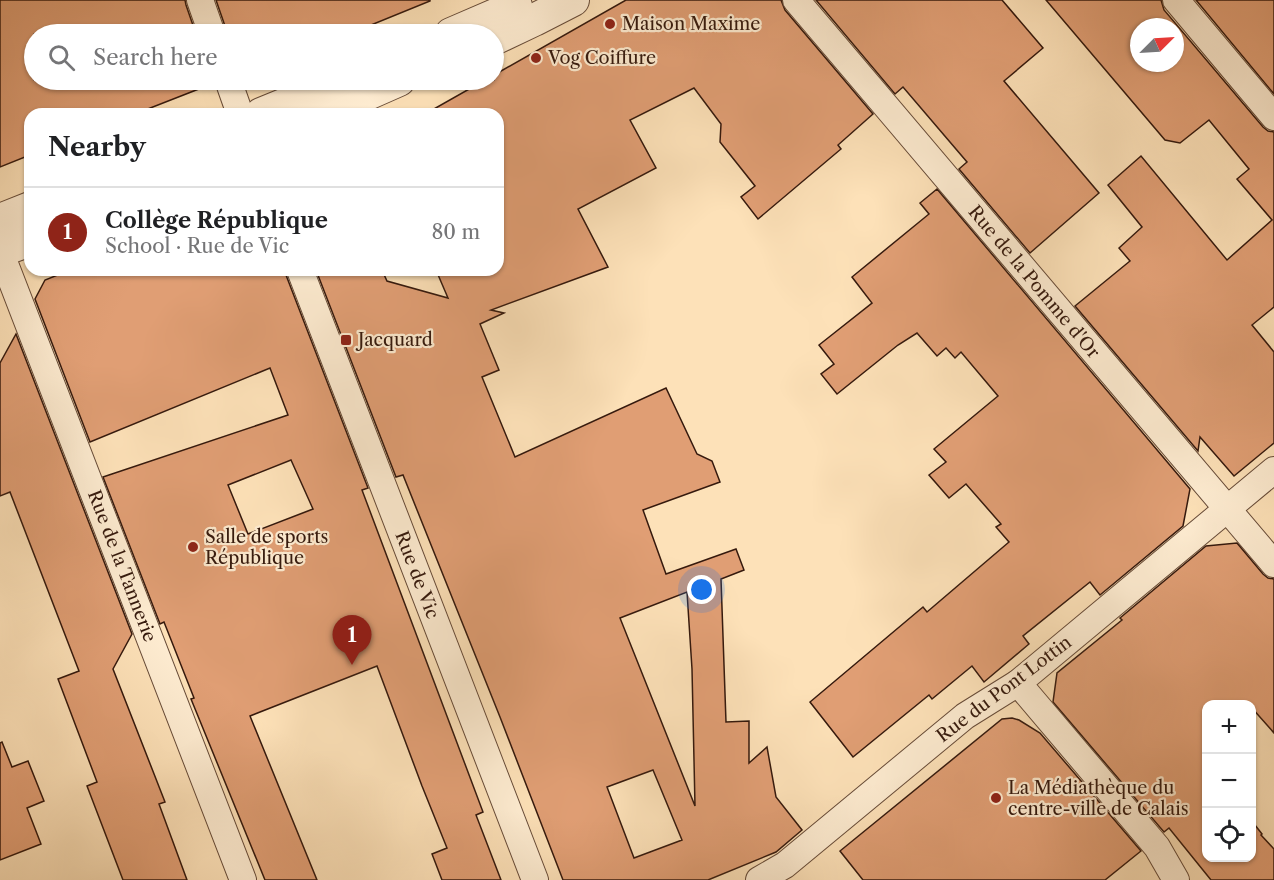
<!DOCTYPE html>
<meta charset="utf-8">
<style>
:root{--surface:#fff;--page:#f6f6f6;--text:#202124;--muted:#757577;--line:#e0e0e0;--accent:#8f2418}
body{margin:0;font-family:"Libre Caslon Text",serif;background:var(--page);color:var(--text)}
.controls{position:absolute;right:18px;bottom:18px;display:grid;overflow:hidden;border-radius:12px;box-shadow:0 2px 4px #0004}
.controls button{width:54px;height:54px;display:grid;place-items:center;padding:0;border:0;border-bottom:2px solid var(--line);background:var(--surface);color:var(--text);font:30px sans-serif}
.compass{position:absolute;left:1130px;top:18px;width:54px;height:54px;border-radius:50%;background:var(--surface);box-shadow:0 2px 4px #0004;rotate:66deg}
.you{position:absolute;left:702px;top:590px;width:21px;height:21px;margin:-15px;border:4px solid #fff;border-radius:50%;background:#1a73e8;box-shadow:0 0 0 9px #1a73e833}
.badge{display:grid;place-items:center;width:39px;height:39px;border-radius:50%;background:var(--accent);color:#fff;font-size:20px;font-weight:700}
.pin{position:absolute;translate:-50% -50px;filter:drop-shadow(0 2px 3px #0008)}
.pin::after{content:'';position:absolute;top:32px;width:21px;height:18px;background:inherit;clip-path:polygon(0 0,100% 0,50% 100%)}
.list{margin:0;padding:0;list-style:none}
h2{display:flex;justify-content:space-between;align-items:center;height:78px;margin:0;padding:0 24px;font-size:26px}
h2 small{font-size:20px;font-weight:400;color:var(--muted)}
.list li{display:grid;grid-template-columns:39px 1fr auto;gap:18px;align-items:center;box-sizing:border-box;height:90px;padding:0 24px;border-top:2px solid var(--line)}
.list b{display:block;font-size:22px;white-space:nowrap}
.list p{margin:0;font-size:20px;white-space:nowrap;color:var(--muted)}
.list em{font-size:20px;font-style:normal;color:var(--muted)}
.icon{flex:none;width:33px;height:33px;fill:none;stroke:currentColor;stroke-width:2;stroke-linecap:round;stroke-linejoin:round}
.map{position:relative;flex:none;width:1274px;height:880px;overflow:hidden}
.search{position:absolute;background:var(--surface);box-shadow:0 2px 4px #0004;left:24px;top:24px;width:480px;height:66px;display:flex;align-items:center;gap:15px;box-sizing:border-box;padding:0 21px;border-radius:33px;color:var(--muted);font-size:22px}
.panel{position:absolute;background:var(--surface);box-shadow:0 2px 4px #0004;left:24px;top:108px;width:480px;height:168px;border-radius:18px}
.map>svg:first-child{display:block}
.building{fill:#e09e74;stroke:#35190d;stroke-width:1.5;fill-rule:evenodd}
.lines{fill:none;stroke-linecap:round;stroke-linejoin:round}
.minor-casing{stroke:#674b38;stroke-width:28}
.tertiary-casing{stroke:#674b38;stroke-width:34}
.minor{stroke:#feecd1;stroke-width:26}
.tertiary{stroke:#feecd1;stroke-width:32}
.poi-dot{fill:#8f2418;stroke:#feecd1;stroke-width:2}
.labels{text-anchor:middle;stroke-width:4.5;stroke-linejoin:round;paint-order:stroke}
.poi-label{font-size:18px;fill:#35190d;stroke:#feecd1;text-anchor:start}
.street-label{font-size:18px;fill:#35190d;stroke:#feecd1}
</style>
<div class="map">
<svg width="1274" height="880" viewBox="0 0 1274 880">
<rect width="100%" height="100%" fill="#fde1b8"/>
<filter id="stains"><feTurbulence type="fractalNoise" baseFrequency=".00333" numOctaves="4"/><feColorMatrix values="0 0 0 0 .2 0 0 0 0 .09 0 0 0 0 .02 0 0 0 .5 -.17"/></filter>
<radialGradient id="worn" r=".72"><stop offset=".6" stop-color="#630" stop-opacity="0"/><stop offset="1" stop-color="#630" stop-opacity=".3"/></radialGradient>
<g class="building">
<path d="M0,0H185L186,5L196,34H34V80H207L209,85L135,114H30V155L0,167Z"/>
<path d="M216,0H430V1L349,34H227L226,29Z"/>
<path d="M626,0H781L785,10L873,114L838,145L841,149L758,219L741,197L755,186L720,142L721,124L694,88L630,120L656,168L578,209L608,267L491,310L504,313L480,324L499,370L482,377L515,457L666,388L697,454L712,461L720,482L643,510L666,574L736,549L744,570L721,579L726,722L749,721V763L767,747L776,797L802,830L776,852L708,880H563L500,717L403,475L396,477L316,270H382L387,281L448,298L436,270H498V114H425L485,80H494V75ZM687,592L692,669L695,806L620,618ZM653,770L682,840L634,858L607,787Z"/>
<path d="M816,0H1002L1043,48L1004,81L1099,193L1030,253L959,169L967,162L903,87L895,94Z"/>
<path d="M1046,0H1161L1164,10L1263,127L1268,131L1274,132V307L1252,325L1274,352V443L1234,476L1200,437L1198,451L1075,306L1130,261L1119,248L1142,227L1108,185L1141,156L1227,260L1272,220L1237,179L1249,169L1209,120L1180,143L1165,140ZM1139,27H1175V63H1139Z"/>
<path d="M1196,0H1274V94Z"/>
<path d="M937,189L1190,489L1183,526L1100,595L1090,582L1023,636L1029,644L984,682L972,666L932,699L929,695L853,757L810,702L923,607L927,612L1009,542L996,527L1001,524L966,484L949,498L929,475L946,462L934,449L998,396L961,352L955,358L946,348L937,356L917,333L898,345L837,394L821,374L834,364L819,345L872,303L852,277L929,214L920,203Z"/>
<path d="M70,270H285L286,275L368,488L362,490L483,812L476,815L501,880H442L432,854L447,848L422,786L377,666L250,716L317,880H265L191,699L194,698L164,622L160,624L103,477L288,415L270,368L90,442L35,299L45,280ZM291,460L313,509L248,534L228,485Z"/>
<path d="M16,334L132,634L113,669L165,802L159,804L187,880H123L87,786L97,782L58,679L79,671L10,492L0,496V363Z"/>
<path d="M1237,543L1263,574L1268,578L1274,579V733L1251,707V705H1206V858H1251V820L1262,834L1261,835L1274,849V880H1211L1169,828L1164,832L1053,702L1057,673L1122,620L1120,618L1206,546Z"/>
<path d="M1012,718L1019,720L1040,733L1141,851L1105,880H863L840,851L1002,719Z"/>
<path d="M2,742L12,767L28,761L44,801L27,808L41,844L0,860V743Z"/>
</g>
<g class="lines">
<defs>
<g id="minor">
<path d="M200,0L212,34"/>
<path d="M796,0L1274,564"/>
<path d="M1176,0L1274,117"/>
<path d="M228,80L240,114"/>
<path d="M0,251L243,880"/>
<path d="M300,270L535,880"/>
<path d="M1018,683L1157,847L1176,880"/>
<path d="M759,880L785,865L965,716L1018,683L1274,470"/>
</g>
<g id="tertiary">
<path d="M451,34L516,6"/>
<path d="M494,39L534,20L573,0"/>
<path d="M261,114L344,80"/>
<path d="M322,114L399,80"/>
<path d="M0,220L30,208"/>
<path d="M0,251L30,240"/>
</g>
</defs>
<use href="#minor" class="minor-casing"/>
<use href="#tertiary" class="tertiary-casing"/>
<use href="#minor" class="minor"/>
<use href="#tertiary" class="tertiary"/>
</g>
<g class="poi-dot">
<circle cx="610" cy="24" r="6"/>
<circle cx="536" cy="58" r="6"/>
<rect x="340" y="334" width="12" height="12" rx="3"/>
<circle cx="193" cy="547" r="6"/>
<circle cx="996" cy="798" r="6"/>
</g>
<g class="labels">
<g class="poi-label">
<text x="622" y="30">Maison Maxime</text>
<text x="548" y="64">Vog Coiffure</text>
<text x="358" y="346">Jacquard</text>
<text x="205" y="543">Salle de sports<tspan x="205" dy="21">République</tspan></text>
<text x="1008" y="794">La Médiathèque du<tspan x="1008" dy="21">centre-ville de Calais</tspan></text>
</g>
<g class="street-label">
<text transform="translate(1034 282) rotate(50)" y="6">Rue de la Pomme d'Or</text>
<text transform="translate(122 566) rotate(69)" y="6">Rue de la Tannerie</text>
<text transform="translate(417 575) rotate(69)" y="6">Rue de Vic</text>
<text transform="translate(1004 689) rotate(-37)" y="6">Rue du Pont Lottin</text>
</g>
</g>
<rect width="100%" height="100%" filter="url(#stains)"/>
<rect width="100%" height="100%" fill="url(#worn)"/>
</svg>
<div class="controls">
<button>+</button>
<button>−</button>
<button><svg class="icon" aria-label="locate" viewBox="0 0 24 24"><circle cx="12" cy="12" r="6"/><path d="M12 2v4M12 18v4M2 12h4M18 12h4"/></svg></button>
</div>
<svg class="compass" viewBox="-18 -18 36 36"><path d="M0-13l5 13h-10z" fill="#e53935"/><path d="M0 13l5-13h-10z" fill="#757577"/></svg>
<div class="you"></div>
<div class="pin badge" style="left:352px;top:665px">1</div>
<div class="search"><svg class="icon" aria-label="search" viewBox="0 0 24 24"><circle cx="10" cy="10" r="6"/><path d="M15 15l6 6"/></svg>Search here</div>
<section class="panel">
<h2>Nearby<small></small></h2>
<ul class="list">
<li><span class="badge">1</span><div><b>Collège République</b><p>School · Rue de Vic</p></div><em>80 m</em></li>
</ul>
</section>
</div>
